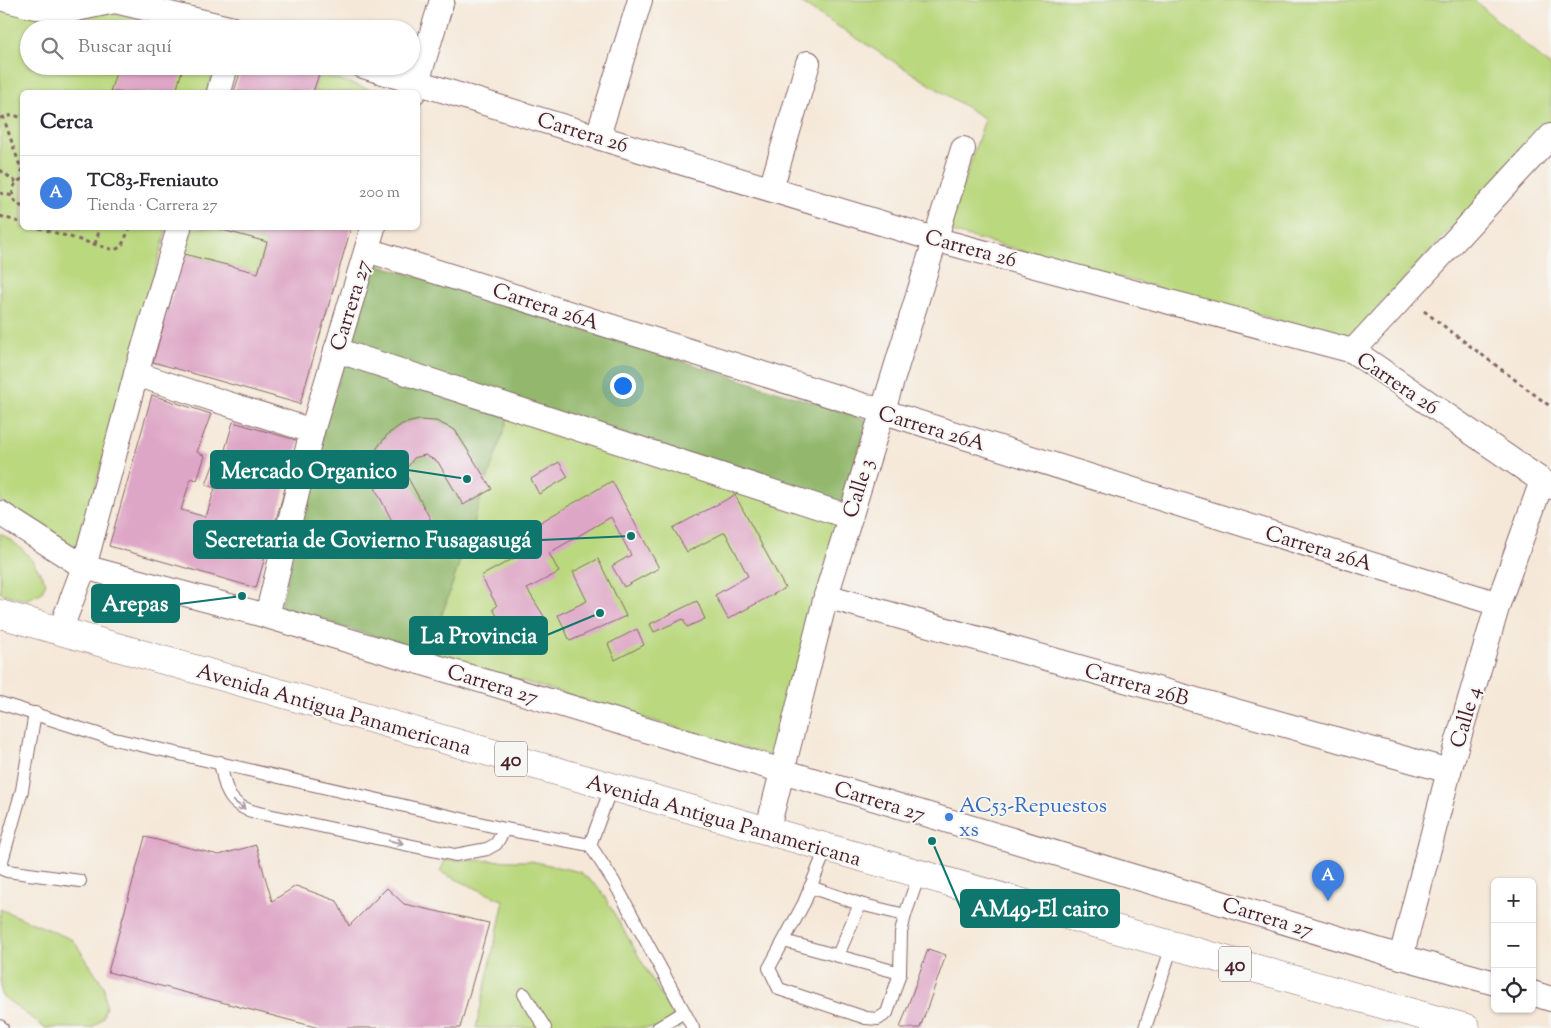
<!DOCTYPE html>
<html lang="es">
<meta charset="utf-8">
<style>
:root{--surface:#fff;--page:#f2f2f3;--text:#2b2b33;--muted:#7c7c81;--line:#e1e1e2;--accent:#0f766e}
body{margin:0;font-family:"Sorts Mill Goudy",serif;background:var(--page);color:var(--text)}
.controls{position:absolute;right:15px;bottom:15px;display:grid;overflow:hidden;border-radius:8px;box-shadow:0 1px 4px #0004}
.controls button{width:45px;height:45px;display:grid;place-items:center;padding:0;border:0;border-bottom:1px solid var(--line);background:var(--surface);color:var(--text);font:25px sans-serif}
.you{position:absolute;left:622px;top:385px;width:18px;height:18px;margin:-12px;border:4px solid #fff;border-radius:50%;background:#1a73e8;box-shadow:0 0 0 8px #1a73e833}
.badge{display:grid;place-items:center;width:32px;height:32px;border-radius:50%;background:var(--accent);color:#fff;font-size:16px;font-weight:700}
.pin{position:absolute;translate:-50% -41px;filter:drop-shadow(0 1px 2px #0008)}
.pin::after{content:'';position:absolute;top:26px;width:18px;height:15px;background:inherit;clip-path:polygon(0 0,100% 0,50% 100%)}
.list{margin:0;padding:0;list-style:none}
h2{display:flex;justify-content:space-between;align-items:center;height:65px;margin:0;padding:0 20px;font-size:21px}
h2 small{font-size:16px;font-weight:400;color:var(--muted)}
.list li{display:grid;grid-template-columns:32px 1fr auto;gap:15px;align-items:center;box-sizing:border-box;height:75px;padding:0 20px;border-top:1px solid var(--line)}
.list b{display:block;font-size:19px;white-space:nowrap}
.list p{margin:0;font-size:16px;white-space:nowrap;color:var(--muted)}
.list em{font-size:16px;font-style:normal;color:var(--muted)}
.icon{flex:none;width:28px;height:28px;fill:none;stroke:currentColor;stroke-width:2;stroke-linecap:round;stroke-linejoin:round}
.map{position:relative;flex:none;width:1551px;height:1028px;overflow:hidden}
.search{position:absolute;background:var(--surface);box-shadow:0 1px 4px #0004;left:20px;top:20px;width:400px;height:55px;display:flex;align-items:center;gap:12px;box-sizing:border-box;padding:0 18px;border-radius:28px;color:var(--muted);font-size:19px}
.panel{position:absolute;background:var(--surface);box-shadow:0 1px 4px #0004;left:20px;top:90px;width:400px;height:140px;border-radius:8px}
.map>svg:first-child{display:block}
.green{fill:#bad87e;stroke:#827c54}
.forest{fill:#93b86d;stroke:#6e6c4c}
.building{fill:#dea6c6}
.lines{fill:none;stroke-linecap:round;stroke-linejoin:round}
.service-casing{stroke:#866568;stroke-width:14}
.minor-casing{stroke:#866568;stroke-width:26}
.primary-casing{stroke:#866568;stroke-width:29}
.path{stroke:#866568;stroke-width:3;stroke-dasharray:4 4;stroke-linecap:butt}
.service{stroke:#fff;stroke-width:12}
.minor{stroke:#fff;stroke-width:24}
.primary{stroke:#fff;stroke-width:28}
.oneway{stroke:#ae9aa0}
.shop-dot{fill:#3f7fe0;stroke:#f6f6f2;stroke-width:2}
.labels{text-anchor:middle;stroke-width:4;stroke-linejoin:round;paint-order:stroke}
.shield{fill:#f6f6f2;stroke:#7e6067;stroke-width:1}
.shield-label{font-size:20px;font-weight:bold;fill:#4a1f2b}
.street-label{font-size:21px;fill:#4a1f2b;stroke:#f6f6f2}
.shop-label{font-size:21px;fill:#366cbe;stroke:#f6f6f2;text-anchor:start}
.leader{fill:none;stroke:#0f766e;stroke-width:2}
.callout-dot{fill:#0f766e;stroke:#f6f6f2;stroke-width:2}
.callout{fill:#0f766e;stroke:#0f766e;stroke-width:2}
.callout-label{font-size:22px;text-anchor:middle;font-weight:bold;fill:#fff}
</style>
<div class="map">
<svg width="1551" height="1028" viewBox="0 0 1551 1028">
<rect width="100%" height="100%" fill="#f6f6f2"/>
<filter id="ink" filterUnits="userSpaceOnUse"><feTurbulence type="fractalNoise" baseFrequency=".02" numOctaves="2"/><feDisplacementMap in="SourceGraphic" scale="10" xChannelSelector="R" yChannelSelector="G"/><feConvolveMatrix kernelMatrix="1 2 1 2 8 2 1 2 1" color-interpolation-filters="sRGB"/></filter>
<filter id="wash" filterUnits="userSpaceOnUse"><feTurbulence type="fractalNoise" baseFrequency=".0096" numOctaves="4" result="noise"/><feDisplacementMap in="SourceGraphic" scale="20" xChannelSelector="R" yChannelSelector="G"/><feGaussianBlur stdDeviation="1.12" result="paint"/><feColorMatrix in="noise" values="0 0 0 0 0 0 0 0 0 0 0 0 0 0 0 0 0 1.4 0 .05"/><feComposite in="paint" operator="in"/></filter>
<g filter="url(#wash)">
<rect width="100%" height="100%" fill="#f5e8d8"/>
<g class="green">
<path d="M796,0H1474L1551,67V121L1348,339L948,231L985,119Z"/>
<path d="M0,6L115,13L186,29H29V66H215L207,92H22V228H167L78,550L0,501Z"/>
<path d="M319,74L379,92H313Z"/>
<path d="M193,228H213L267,242L258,273L184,254Z"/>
<path d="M510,412L839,517L774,757L429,653Z"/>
<path d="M0,533C24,548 32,558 46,583L41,593L25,600L0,593Z"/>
<path d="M445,860L531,861L580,872L600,889L680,1028H476L504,901L440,872Z"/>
<path d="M0,909L73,940L104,986L106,1006L103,1018L92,1028H45L1,995Z"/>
</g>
<path class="forest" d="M374,263L868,420L839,517L510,412L429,653L280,608L322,435Z"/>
<g id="blocks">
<g class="building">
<path d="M118,66H181L183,67L176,92H110Z"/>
<path d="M242,66H293L319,74L313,92H234Z"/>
<path d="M215,228H351L300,404L153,362L184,254L258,273L267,242Z"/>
<path d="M152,395L211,414L197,452L205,456L197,480L191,478L181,510L206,517L215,488L206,485L216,457L222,460L233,422L299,441L256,588L109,546Z"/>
<path d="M419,420L436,421L455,430L492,489L463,505L438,462L425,455L414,458L407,468V476L432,522L402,540L376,490L372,465L377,448L388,434L402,424Z"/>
<path d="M559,462L568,477L539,494L531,479Z"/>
<path d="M612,481L659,568L624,587L612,566L631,555L611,517L549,553L559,572L527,589L545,618L510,638L493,609L497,606L481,576L520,555L511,539Z"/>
<path d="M735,495L785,588L728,619L715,595L748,576L725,532L687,552L673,528Z"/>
<path d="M598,559L626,616L570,641L558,615L587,601L573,572Z"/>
<path d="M697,601L705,619L687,627L683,619L654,632L650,624Z"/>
<path d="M637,629L644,645L615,660L608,644Z"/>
<path d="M145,837L219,855L256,845L272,901L296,886L337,901L349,926L387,888L404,904L489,923L460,1028H319L108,972Z"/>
<path d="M928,949L946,955L920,1028H900Z"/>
</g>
</g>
</g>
<g filter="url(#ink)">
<use href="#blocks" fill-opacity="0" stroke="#866568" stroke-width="1"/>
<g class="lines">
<defs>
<g id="service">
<path d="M0,703L110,738L505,829L590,845L614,882L693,1028"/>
<path d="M35,713L22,790L1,864L2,869L7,871L80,881"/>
<path d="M220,762C226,791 227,806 259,813L455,855L487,849L496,844L505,829"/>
<path d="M590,845L611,788"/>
<path d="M826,849L804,903L769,968L779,989L866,1018L878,1019L887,1013L900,973L901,933L905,915L919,875"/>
<path d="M810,887L860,904L905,915"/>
<path d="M784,941L900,973"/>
<path d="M838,955L860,904"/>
<path d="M524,994L545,1028"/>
<path d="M0,1026L2,1028"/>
<path d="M658,1028L684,1012"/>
<path d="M1145,1028L1172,946"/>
</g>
<g id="minor">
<path d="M7,0L31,6L67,11L115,1L233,29"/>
<path d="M363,66L934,239L1353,351L1551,487"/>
<path d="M219,92L226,66"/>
<path d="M414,92L442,0"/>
<path d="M598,136L640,0"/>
<path d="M771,189L808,63"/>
<path d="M367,250L1498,604"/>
<path d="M336,350L850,517"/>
<path d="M1353,351L1551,136"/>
<path d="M136,374L312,431"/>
<path d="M0,513L84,567L267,616L1401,957L1495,983"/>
<path d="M826,596L1449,771"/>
<path d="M267,616L312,431L373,228"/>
<path d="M60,631L84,567L136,374L179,228"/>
<path d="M767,832L826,596L963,149"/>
<path d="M1401,957L1449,771L1498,604L1542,481"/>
<path d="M1532,993L1551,999"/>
</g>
<path id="primary" d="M0,614L1466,1028"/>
</defs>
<use href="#service" class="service-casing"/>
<use href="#minor" class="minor-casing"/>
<use href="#primary" class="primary-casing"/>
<g class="path">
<path d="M3,116L22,172"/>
<path d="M0,118L14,115L22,118"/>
<path d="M0,170L16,182"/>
<path d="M22,179C13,183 11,191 14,200L22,207"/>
<path d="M0,193L13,196"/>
<path d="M0,216L22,223"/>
<path d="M39,228L114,250L121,247L130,228"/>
<path d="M95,244L100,228"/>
<path d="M1424,311L1551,407"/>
</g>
<use href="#service" class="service"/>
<use href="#minor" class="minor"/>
<use href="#primary" class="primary"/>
</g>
<defs><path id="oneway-shaft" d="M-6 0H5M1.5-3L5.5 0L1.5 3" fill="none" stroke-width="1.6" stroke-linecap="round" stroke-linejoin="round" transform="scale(1.25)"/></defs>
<g class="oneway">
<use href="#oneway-shaft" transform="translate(239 805) rotate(36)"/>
<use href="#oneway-shaft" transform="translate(396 842) rotate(12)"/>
</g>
</g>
<circle class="shop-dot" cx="949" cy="817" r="5"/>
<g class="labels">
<g class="shield">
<rect x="495" y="741.5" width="32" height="35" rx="4"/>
<rect x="1219" y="946.5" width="32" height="35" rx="4"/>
</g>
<g class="shield-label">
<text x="511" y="766">40</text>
<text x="1235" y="971">40</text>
</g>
<g class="street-label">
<text transform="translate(583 132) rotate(17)" y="7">Carrera 26</text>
<text transform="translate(971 248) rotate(15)" y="7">Carrera 26</text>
<text transform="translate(350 305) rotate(-73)" y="7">Carrera 27</text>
<text transform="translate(546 306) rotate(18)" y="7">Carrera 26A</text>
<text transform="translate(1398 383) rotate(34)" y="7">Carrera 26</text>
<text transform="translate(932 428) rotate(17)" y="7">Carrera 26A</text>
<text transform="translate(858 488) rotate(-73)" y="7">Calle 3</text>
<text transform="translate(1319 548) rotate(17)" y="7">Carrera 26A</text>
<text transform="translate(493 684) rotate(17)" y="7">Carrera 27</text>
<text transform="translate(1137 684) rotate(16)" y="7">Carrera 26B</text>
<text transform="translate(334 709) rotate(16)" y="7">Avenida Antigua Panamericana</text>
<text transform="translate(1465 717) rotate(-74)" y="7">Calle 4</text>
<text transform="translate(880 801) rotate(17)" y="7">Carrera 27</text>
<text transform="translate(724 820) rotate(16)" y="7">Avenida Antigua Panamericana</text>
<text transform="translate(1268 917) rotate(17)" y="7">Carrera 27</text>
</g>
<g class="shop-label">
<text x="959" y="812">AC53-Repuestos<tspan x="959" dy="24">xs</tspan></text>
</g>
</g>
<path class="leader" d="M467 479L408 470M631 536L541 540M242 596L179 604M600 613L547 635M932 841L961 909"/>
<g class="callout-dot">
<circle cx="467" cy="479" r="5"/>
<circle cx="631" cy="536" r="5"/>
<circle cx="242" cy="596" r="5"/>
<circle cx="600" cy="613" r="5"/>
<circle cx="932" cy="841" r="5"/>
</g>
<g class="callout">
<rect x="211" y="451" width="197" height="37" rx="5"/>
<rect x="194" y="521" width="347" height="37" rx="5"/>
<rect x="92" y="585" width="87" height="37" rx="5"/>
<rect x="410" y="617" width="137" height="37" rx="5"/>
<rect x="961" y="890" width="158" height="37" rx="5"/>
</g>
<g class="callout-label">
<text x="309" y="478">Mercado Organico</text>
<text x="368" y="547">Secretaria de Govierno Fusagasugá</text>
<text x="135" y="611">Arepas</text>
<text x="479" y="643">La Provincia</text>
<text x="1040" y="916">AM49-El cairo</text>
</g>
</svg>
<div class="controls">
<button>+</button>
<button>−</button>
<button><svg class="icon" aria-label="locate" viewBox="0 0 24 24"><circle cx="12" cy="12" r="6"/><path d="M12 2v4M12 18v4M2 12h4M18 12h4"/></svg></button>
</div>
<div class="you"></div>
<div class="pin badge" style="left:1328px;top:901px;background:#3f7fe0">A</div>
<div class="search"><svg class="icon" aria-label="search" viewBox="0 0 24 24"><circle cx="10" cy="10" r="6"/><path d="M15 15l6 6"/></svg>Buscar aquí</div>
<section class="panel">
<h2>Cerca<small></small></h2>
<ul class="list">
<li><span class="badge" style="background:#3f7fe0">A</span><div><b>TC83-Freniauto</b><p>Tienda · Carrera 27</p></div><em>200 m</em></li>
</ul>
</section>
</div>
